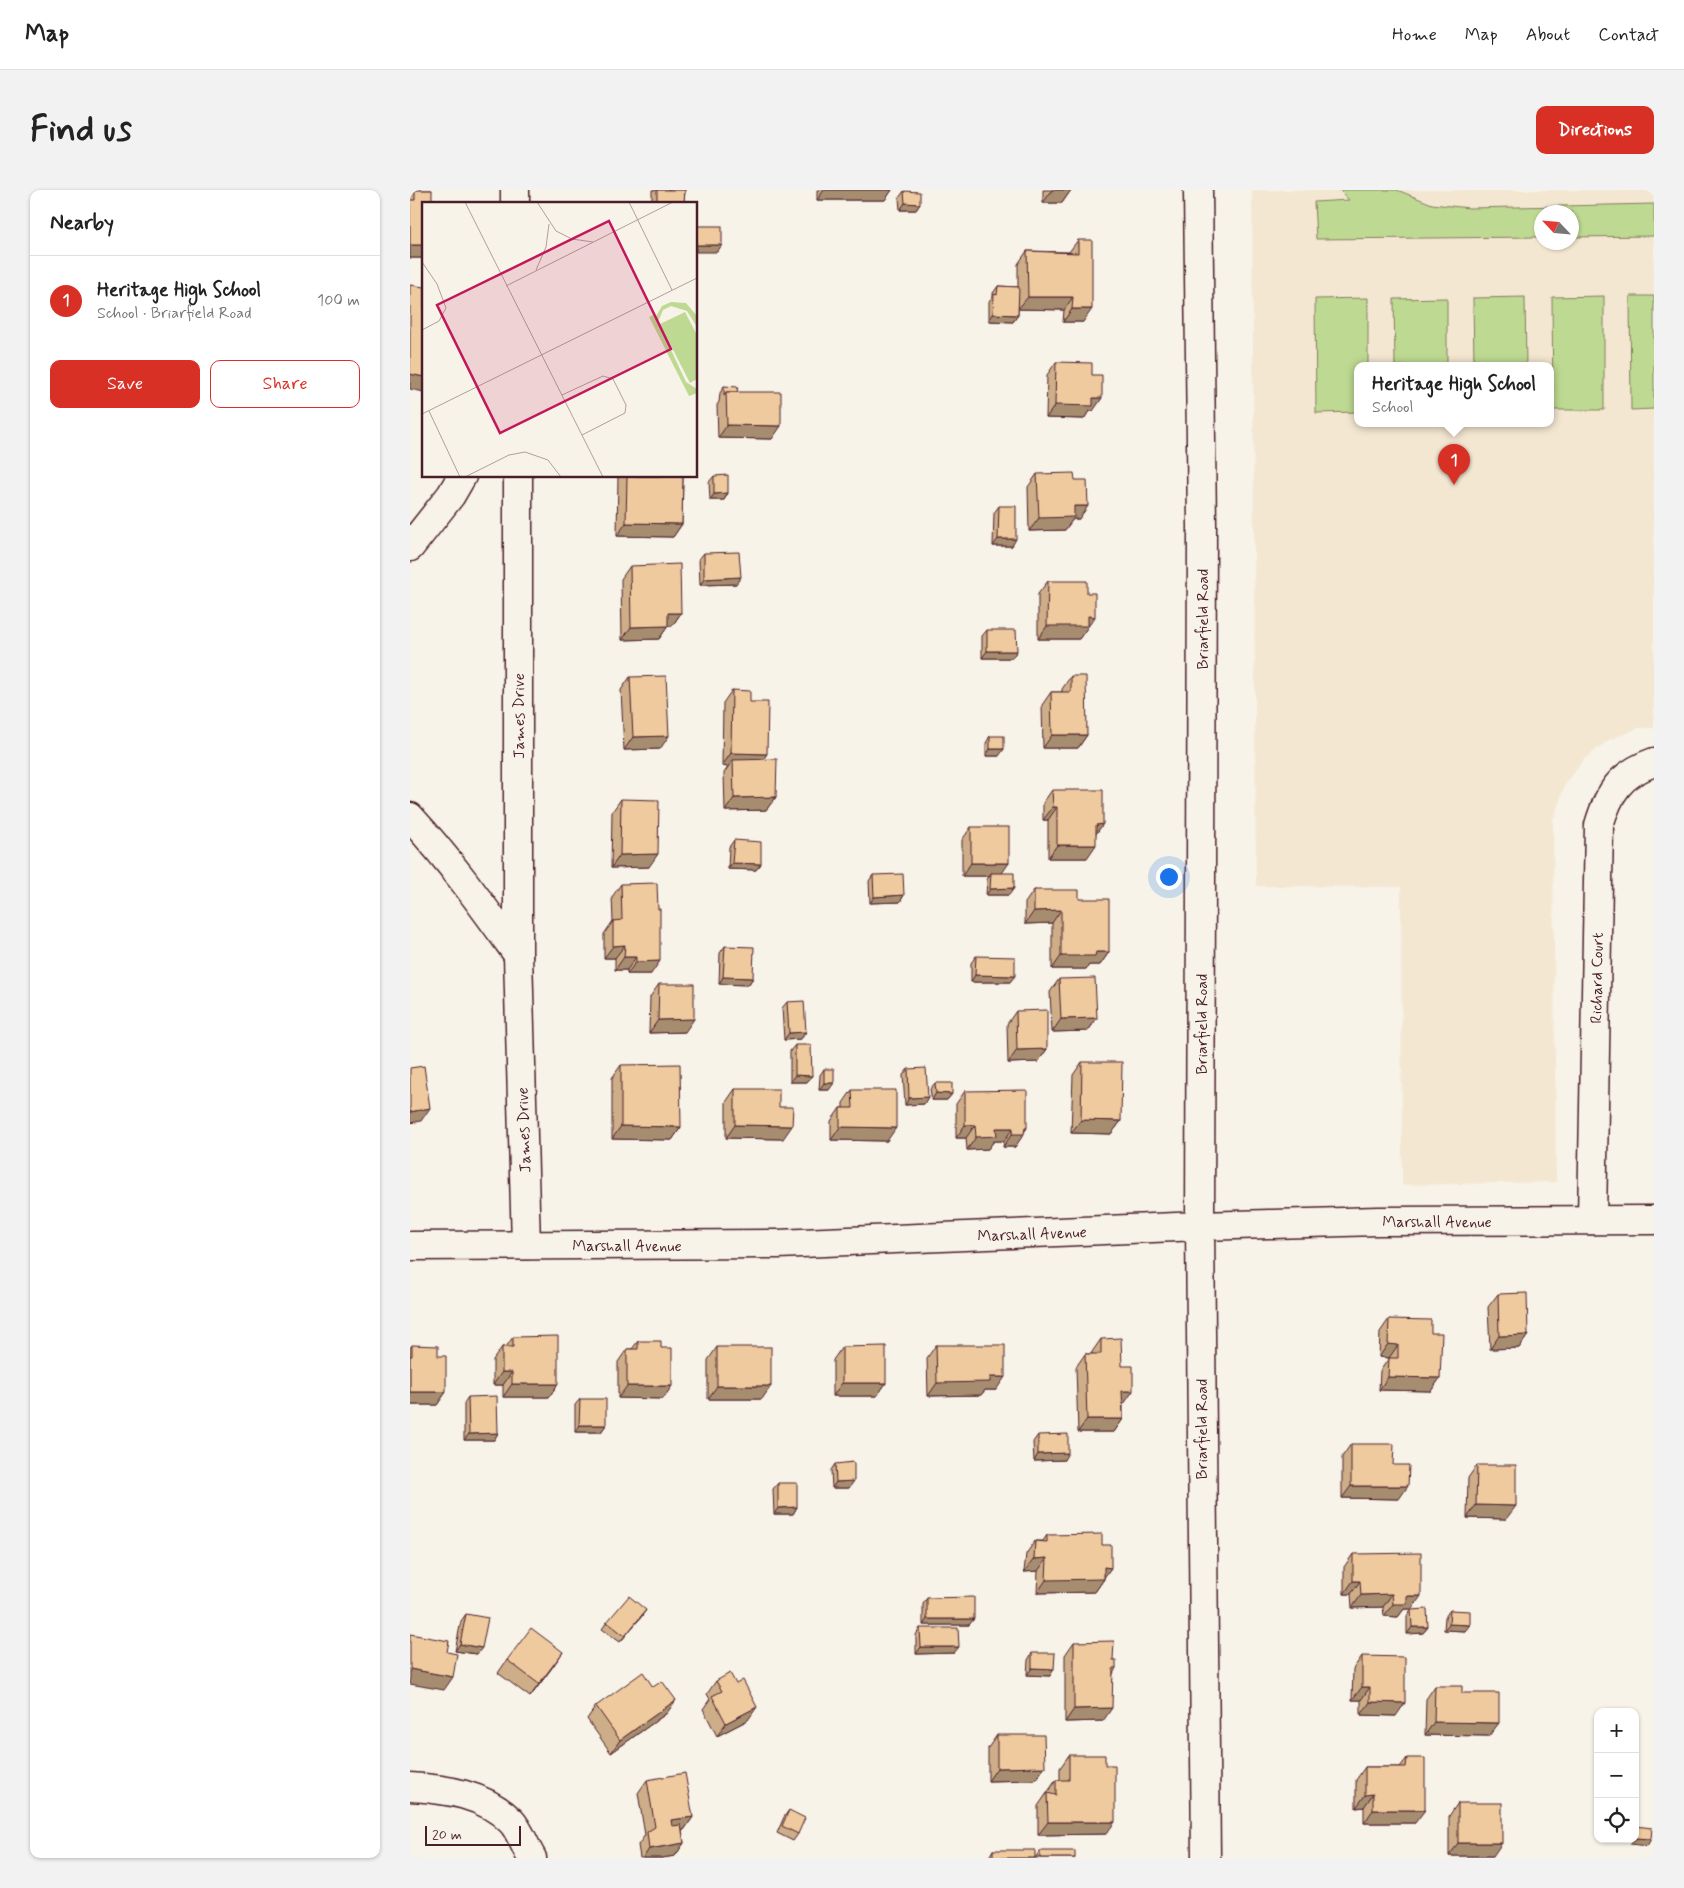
<!DOCTYPE html>
<meta charset="utf-8">
<style>
:root{--surface:#fff;--page:#f2f2f2;--text:#222;--muted:#767676;--line:#e0e0e0;--accent:#d93025}
body{margin:0;font-family:Mynerve,sans-serif;background:var(--page);color:var(--text)}
.controls{position:absolute;right:15px;bottom:15px;display:grid;overflow:hidden;border-radius:10px;box-shadow:0 1px 4px #0004}
.controls button{width:45px;height:45px;display:grid;place-items:center;padding:0;border:0;border-bottom:1px solid var(--line);background:var(--surface);color:var(--text);font:25px sans-serif}
.compass{position:absolute;left:1124px;top:15px;width:45px;height:45px;border-radius:50%;background:var(--surface);box-shadow:0 1px 4px #0004;rotate:296deg}
.scale{position:absolute;left:15px;bottom:12px;width:96px;box-sizing:border-box;padding-left:5px;border:2px solid #4a1f2b;border-top:0;font-size:14px;line-height:18px;white-space:nowrap;color:#4a1f2b;-webkit-text-stroke:4px #f7f3e8;paint-order:stroke}
.you{position:absolute;left:758px;top:686px;width:18px;height:18px;margin:-12px;border:4px solid #fff;border-radius:50%;background:#1a73e8;box-shadow:0 0 0 8px #1a73e833}
.badge{display:grid;place-items:center;width:32px;height:32px;border-radius:50%;background:var(--accent);color:#fff;font-size:16px;font-weight:700}
.pin{position:absolute;translate:-50% -41px;filter:drop-shadow(0 1px 2px #0008)}
.pin::after{content:'';position:absolute;top:26px;width:18px;height:15px;background:inherit;clip-path:polygon(0 0,100% 0,50% 100%)}
.popup{position:absolute;left:944px;top:172px;width:200px;height:65px;box-sizing:border-box;display:grid;place-content:center;border-radius:10px;background:var(--surface);filter:drop-shadow(0 1px 4px #0005);font-size:16px;white-space:nowrap;color:var(--muted)}
.popup b{font-size:19px;color:var(--text)}
.popup::after{content:'';position:absolute;left:50%;top:100%;margin-left:-10px;border:10px solid transparent;border-top-color:var(--surface)}
.list{margin:0;padding:0;list-style:none}
h2{display:flex;justify-content:space-between;align-items:center;height:65px;margin:0;padding:0 20px;font-size:21px}
h2 small{font-size:16px;font-weight:400;color:var(--muted)}
.list li{display:grid;grid-template-columns:32px 1fr auto;gap:15px;align-items:center;box-sizing:border-box;height:90px;padding:0 20px;border-top:1px solid var(--line)}
.list b{display:block;font-size:19px;white-space:nowrap}
.list p{margin:0;font-size:16px;white-space:nowrap;color:var(--muted)}
.list em{font-size:16px;font-style:normal;color:var(--muted)}
.actions{display:flex;gap:10px;padding:15px 20px}
.actions a{flex:1;padding:11px 0;border:1px solid var(--accent);border-radius:10px;text-align:center;font-size:18px;color:var(--accent)}
.actions .main{background:var(--accent);color:#fff}
.icon{flex:none;width:28px;height:28px;fill:none;stroke:currentColor;stroke-width:2;stroke-linecap:round;stroke-linejoin:round}
.map{position:relative;flex:none;width:1244px;height:1668px;overflow:hidden;border-radius:10px}
header{display:flex;align-items:center;gap:30px;box-sizing:border-box;height:70px;padding:0 25px;background:var(--surface);border-bottom:1px solid var(--line)}
header strong{font-size:24px}
nav{display:flex;gap:28px;margin-inline-start:auto;font-size:18px}
.intro{display:flex;align-items:center;justify-content:space-between;box-sizing:border-box;height:120px;padding:0 30px}
h1{margin:0;font-size:35px}
.button{padding:12px 22px;border-radius:10px;background:var(--accent);color:#fff;font-size:18px;font-weight:700}
main{display:flex;gap:30px;padding:0 30px}
aside{flex:1;background:var(--surface);border-radius:10px;box-shadow:0 1px 4px #0004}
.map>svg:first-child{display:block}
.built{fill:#f4e7d2;fill-rule:evenodd}
.green{fill:#beda92;stroke:#847c5e}
.lines{fill:none;stroke-linecap:round;stroke-linejoin:round}
.street-casing{stroke:#4a1f2b;stroke-width:31}
.secondary-casing{stroke:#4a1f2b;stroke-width:31}
.street{stroke:#f7f3e8;stroke-width:28}
.secondary{stroke:#f7f3e8;stroke-width:28}
.wall{fill:#cdae88;stroke:#4a1f2b}
.shaded-wall{fill:#a78d6f;stroke:#4a1f2b}
.building{fill:#eeca9e;stroke:#4a1f2b}
.labels{text-anchor:middle;stroke-width:4.5;stroke-linejoin:round;paint-order:stroke}
.street-label{font-size:16px;fill:#4a1f2b;stroke:#f7f3e8}
.inset-road{fill:none;stroke:#b29e9c;stroke-width:1}
.view{fill:#c2185b;fill-opacity:0.15;stroke:#c2185b;stroke-width:2.5}
.inset-edge{fill:none;stroke:#4a1f2b;stroke-width:2.5}
</style>
<header>
<strong>Map</strong>
<nav><a>Home</a><a>Map</a><a>About</a><a>Contact</a></nav>
</header>
<div class="intro"><h1>Find us</h1><a class="button">Directions</a></div>
<main>
<aside>
<h2>Nearby<small></small></h2>
<ul class="list">
<li><span class="badge">1</span><div><b>Heritage High School</b><p>School · Briarfield Road</p></div><em>100 m</em></li>
</ul>
<div class="actions"><a class="main">Save</a><a>Share</a></div>
</aside>
<div class="map">
<svg width="1244" height="1668" viewBox="0 0 1244 1668">
<rect width="100%" height="100%" fill="#f7f3e8"/>
<filter id="ink" filterUnits="userSpaceOnUse"><feTurbulence type="fractalNoise" baseFrequency=".02" numOctaves="2"/><feDisplacementMap in="SourceGraphic" scale="10" xChannelSelector="R" yChannelSelector="G"/><feConvolveMatrix kernelMatrix="1 2 1 2 8 2 1 2 1" color-interpolation-filters="sRGB"/></filter>
<g filter="url(#ink)">
<path class="built" d="M842,0H1244V538H1229L1199,550L1174,569L1155,595L1143,630L1146,992L992,995L991,697L846,696ZM1132,22H1162V52H1132ZM948,176H1140V234H948Z"/>
<g class="green">
<path d="M929,0H987L1022,14L1059,18L1244,14V46L1162,47V22H1132L1131,47L906,49L904,12L939,10Z"/>
<path d="M1194,106V220H1143L1142,107Z"/>
<path d="M1220,106H1244V219L1221,220Z"/>
<path d="M1115,107L1116,176H1064L1063,108Z"/>
<path d="M958,108V176H948V222L906,223L905,109Z"/>
<path d="M1037,108V176H985L984,109Z"/>
</g>
<g class="lines">
<defs>
<g id="street">
<path d="M105,0V14"/>
<path d="M108,286V765L116,1055"/>
<path d="M0,357L41,305L52,286"/>
<path d="M0,627C40,670 74,718 108,765"/>
<path d="M1182,1030L1189,635C1199,602 1210,584 1244,572"/>
<path d="M0,1597C36,1599 74,1604 101,1631C110,1640 115,1657 122,1668"/>
</g>
<g id="secondary">
<path d="M788,0L792,336L790,1036L796,1668"/>
<path d="M0,1056L368,1054L790,1036L968,1031L1244,1030"/>
</g>
</defs>
<use href="#street" class="street-casing"/>
<use href="#secondary" class="secondary-casing"/>
<use href="#street" class="street"/>
<use href="#secondary" class="secondary"/>
</g>
<g class="wall">
<path d="M0,0H22L14,14V66L12,68H0Z"/>
<path d="M242,0H275L274,13L273,14H242Z"/>
<path d="M407,0H482L475,10H407Z"/>
<path d="M633,0H661L652,13H633Z"/>
<path d="M494,1L510,14L506,20H490L489,8Z"/>
<path d="M668,50L673,132H653L654,120L608,119V110V125L603,132L579,131V111L583,106V103L588,96L608,97V74L617,61L659,62Z"/>
<path d="M646,172L682,185L683,221H679L674,229L636,228L637,185Z"/>
<path d="M314,196L327,202L362,249L308,248L307,215L309,212L310,203Z"/>
<path d="M627,284L669,329H663L655,340L619,341L618,297Z"/>
<path d="M208,286H273L272,334L263,347L207,346Z"/>
<path d="M304,286L318,303L314,310H300L299,292Z"/>
<path d="M589,316L602,356H583L584,323Z"/>
<path d="M294,363L326,394L290,395L289,369Z"/>
<path d="M220,376L271,423L262,436H258L249,449L212,450L211,389Z"/>
<path d="M638,391L676,440H675L669,449H628V404Z"/>
<path d="M577,440L607,461L602,468H572V446Z"/>
<path d="M661,486L677,545L668,558H633L632,515L641,502H652V499Z"/>
<path d="M220,487L250,559L214,560L211,500Z"/>
<path d="M322,500L340,512L353,570L366,607L356,620L315,621L314,583L318,577L312,576L313,513Z"/>
<path d="M580,546L589,566H576V553Z"/>
<path d="M642,600L686,645L677,668H638V630H633V613Z"/>
<path d="M211,609L239,677L201,678L202,622Z"/>
<path d="M561,637L592,683L604,698L599,705H576L577,690L579,686H552V650Z"/>
<path d="M324,650L351,674L346,680L318,679L319,657Z"/>
<path d="M463,685L494,705L490,712L460,713L459,691Z"/>
<path d="M211,694L241,784H217V780H205V768H194V744L203,731L202,707Z"/>
<path d="M624,700L669,709L699,762L690,775H679L676,779H642V733L615,734V713Z"/>
<path d="M315,756L343,788L338,795L309,794L310,763Z"/>
<path d="M566,766L600,792H561V773Z"/>
<path d="M649,789L687,828L678,841L642,842L640,802Z"/>
<path d="M249,794L275,842L239,843L240,807Z"/>
<path d="M377,812L396,842L391,849L374,850L372,818Z"/>
<path d="M606,821L637,859L628,872L598,873L597,834Z"/>
<path d="M385,855L402,886L397,892H380V861Z"/>
<path d="M672,872L711,931L701,944L661,943L663,885Z"/>
<path d="M211,875L271,937L262,950L202,949V888Z"/>
<path d="M414,879L419,900H409L410,885Z"/>
<path d="M498,879L514,914L495,915L493,885Z"/>
<path d="M525,893L542,904L537,910H522L520,899Z"/>
<path d="M325,899L369,917L373,949L316,948V912Z"/>
<path d="M442,900L477,951L421,950V931L430,918H433V913Z"/>
<path d="M555,901L614,942L605,957H593L594,951H584L578,959L557,960L556,948H546V914Z"/>
<path d="M1088,1104L1118,1145L1109,1158L1080,1159L1078,1117Z"/>
<path d="M979,1129L1021,1143L1030,1188L1021,1201L969,1200L970,1181L979,1168L969,1167L970,1142Z"/>
<path d="M103,1147L148,1194L139,1207H93V1195H83V1170L92,1157H96Z"/>
<path d="M691,1149L712,1176L714,1214H713V1229L704,1242H668L666,1177L675,1164H682V1162Z"/>
<path d="M228,1151L253,1209L208,1208V1172L217,1159H222Z"/>
<path d="M2,1155L36,1202L27,1215H0V1158Z"/>
<path d="M526,1155L586,1200H575L571,1205L518,1206L517,1168Z"/>
<path d="M307,1157L352,1209H298V1170Z"/>
<path d="M432,1157L476,1193L467,1206H423V1170Z"/>
<path d="M58,1207L88,1243L84,1250H54V1213Z"/>
<path d="M170,1209L196,1235L191,1242H165V1215Z"/>
<path d="M628,1245L654,1270L624,1271L623,1252Z"/>
<path d="M941,1254L983,1275L989,1309L932,1308V1267Z"/>
<path d="M425,1274L439,1298H422L421,1280Z"/>
<path d="M1067,1275L1096,1329L1057,1328L1058,1288Z"/>
<path d="M368,1293L387,1317L383,1324H364L363,1299Z"/>
<path d="M637,1345L692,1355L694,1389L685,1402L627,1403L628,1381L614,1382L616,1364L625,1351H633Z"/>
<path d="M943,1364L1002,1419H994L988,1427L974,1426L973,1417L942,1418L941,1404H934V1377Z"/>
<path d="M517,1408L559,1435H513V1414Z"/>
<path d="M1001,1420L1018,1437L1013,1443L997,1444V1426Z"/>
<path d="M1040,1420L1055,1441L1034,1440L1035,1427Z"/>
<path d="M56,1424L67,1464L45,1461L51,1431Z"/>
<path d="M232,1426L210,1452L192,1439L197,1432Z"/>
<path d="M510,1438L544,1463L506,1464V1445Z"/>
<path d="M664,1452L703,1470L706,1478L703,1484L693,1531L655,1532V1465Z"/>
<path d="M622,1463L640,1486L617,1485L618,1470Z"/>
<path d="M952,1466L986,1526L951,1525V1510H942L943,1479Z"/>
<path d="M97,1470L144,1475L120,1507L88,1483Z"/>
<path d="M306,1491L338,1530L307,1546L293,1519L300,1509L297,1504Z"/>
<path d="M1025,1496L1052,1503L1079,1546L1015,1545L1016,1509Z"/>
<path d="M186,1516L257,1523L201,1563L177,1529Z"/>
<path d="M587,1545L635,1577L625,1590L578,1591V1558Z"/>
<path d="M659,1565L696,1644L628,1645V1616L646,1590H650V1578Z"/>
<path d="M997,1568L1005,1633H954V1617L946,1618V1590L955,1577H990Z"/>
<path d="M237,1590L283,1627L274,1640H272L274,1653L265,1666L252,1668H230L228,1655L235,1645L228,1603Z"/>
<path d="M1048,1613L1083,1666H1039V1626Z"/>
<path d="M379,1620L388,1644L383,1651L367,1643L374,1627Z"/>
<path d="M583,1660L625,1668H579V1667Z"/>
<path d="M630,1661L665,1668H625Z"/>
</g>
<g class="shaded-wall">
<path d="M414,0H482L475,10H407Z"/>
<path d="M642,0H661L652,13H633Z"/>
<path d="M247,12L274,13L273,14H245Z"/>
<path d="M495,13L510,14L506,20H490Z"/>
<path d="M0,55H14V66L12,68H0Z"/>
<path d="M286,55H312L307,62H286Z"/>
<path d="M618,107H663L654,120L608,119Z"/>
<path d="M662,119H682L673,132H653Z"/>
<path d="M583,124L608,125L603,132L579,131Z"/>
<path d="M0,184L14,187V202L0,199Z"/>
<path d="M683,208H692L683,221H679L674,229L636,228L645,215Z"/>
<path d="M317,235L371,236L362,249L308,248Z"/>
<path d="M318,303L314,310H300L304,304Z"/>
<path d="M664,316H678L669,329H663L655,340L619,341L629,328Z"/>
<path d="M216,333L272,334L263,347L207,346Z"/>
<path d="M588,349H606L602,356H583Z"/>
<path d="M331,387L326,394L290,395L294,389Z"/>
<path d="M258,423H271L262,436H249Z"/>
<path d="M678,426L685,427L669,449H628L637,436Z"/>
<path d="M258,436L249,449L212,450L221,437Z"/>
<path d="M577,461H607L602,468H572Z"/>
<path d="M642,545H677L668,558H633Z"/>
<path d="M259,546L250,559L214,560L223,547Z"/>
<path d="M580,559H594L589,566H576Z"/>
<path d="M321,563L357,564L348,577L323,570L318,577L312,576Z"/>
<path d="M366,607L356,620L315,621L324,608Z"/>
<path d="M643,617H647L638,630H633Z"/>
<path d="M693,634L684,647L686,635Z"/>
<path d="M647,655H686L677,668H638Z"/>
<path d="M248,664L239,677L201,678L210,665Z"/>
<path d="M322,673L351,674L346,680L318,679Z"/>
<path d="M561,673H599L590,686L581,683L579,686H552Z"/>
<path d="M604,698L599,705H576L580,699Z"/>
<path d="M494,705L490,712L460,713L464,707Z"/>
<path d="M651,720L642,733L615,734L624,721Z"/>
<path d="M215,755L205,768H194L203,756Z"/>
<path d="M686,762H699L690,775H679L676,779H642L651,766Z"/>
<path d="M214,767H226L217,780H205Z"/>
<path d="M250,771L241,784H217L226,772Z"/>
<path d="M565,785L605,786L600,792H561Z"/>
<path d="M313,787L343,788L338,795L309,794Z"/>
<path d="M687,828L678,841L642,842L651,829Z"/>
<path d="M284,829L275,842L239,843L248,830Z"/>
<path d="M396,842L391,849L374,850L379,843Z"/>
<path d="M637,859L628,872L598,873L607,860Z"/>
<path d="M385,885L402,886L397,892H380Z"/>
<path d="M414,893H424L419,900H409Z"/>
<path d="M526,903L542,904L537,910H522Z"/>
<path d="M518,907L514,914L495,915L499,908Z"/>
<path d="M20,918L11,931L0,933V922Z"/>
<path d="M671,930L711,931L701,944L661,943Z"/>
<path d="M325,935L382,936L373,949L316,948Z"/>
<path d="M555,935H565L556,948H546Z"/>
<path d="M211,936L271,937L262,950L202,949Z"/>
<path d="M430,937L486,938L477,951L421,950Z"/>
<path d="M586,938H603L594,951H584L578,959L557,960L566,947Z"/>
<path d="M615,938H617L613,944H614L605,957H593L602,944Z"/>
<path d="M1118,1145L1109,1158L1080,1159L1089,1146Z"/>
<path d="M978,1154L988,1155L979,1168L969,1167Z"/>
<path d="M92,1182H102L93,1195H83Z"/>
<path d="M580,1187H595L586,1200H575L571,1205L518,1206L527,1193Z"/>
<path d="M978,1187L1030,1188L1021,1201L969,1200Z"/>
<path d="M432,1193H476L467,1206H423Z"/>
<path d="M102,1194H148L139,1207H93Z"/>
<path d="M217,1196H262L253,1209L208,1208Z"/>
<path d="M307,1196H361L352,1209H298Z"/>
<path d="M712,1201H723L714,1214H703Z"/>
<path d="M0,1202H36L27,1215H0Z"/>
<path d="M677,1229H713L704,1242H668Z"/>
<path d="M169,1235H196L191,1242H165Z"/>
<path d="M88,1243L84,1250H54L59,1244Z"/>
<path d="M658,1263L654,1270L624,1271L628,1264Z"/>
<path d="M444,1291L439,1298H422L426,1292Z"/>
<path d="M941,1296H998L989,1309L932,1308Z"/>
<path d="M1066,1315L1106,1316L1096,1329L1057,1328Z"/>
<path d="M387,1317L383,1324H364L368,1318Z"/>
<path d="M637,1368L628,1381L614,1382L624,1369Z"/>
<path d="M694,1377L701,1378L693,1389H694L685,1402L627,1403L636,1390Z"/>
<path d="M943,1391H950L941,1404H934Z"/>
<path d="M982,1404L973,1417L942,1418L951,1405Z"/>
<path d="M997,1406H1011L1002,1419H994L988,1427L974,1426L983,1414Z"/>
<path d="M236,1420L232,1426L210,1452L215,1446Z"/>
<path d="M517,1429H564L559,1435H513Z"/>
<path d="M1039,1434L1060,1435L1055,1441L1034,1440Z"/>
<path d="M1002,1437H1018L1013,1443L997,1444Z"/>
<path d="M50,1454L72,1458L67,1464L45,1461Z"/>
<path d="M511,1457H549L544,1463L506,1464Z"/>
<path d="M153,1462L144,1475L120,1507L129,1494Z"/>
<path d="M622,1478L644,1479L640,1486L617,1485Z"/>
<path d="M0,1479L43,1487L34,1500L0,1494Z"/>
<path d="M952,1497H960L951,1510H942Z"/>
<path d="M266,1510L257,1523L201,1563L210,1550Z"/>
<path d="M960,1512L995,1513L986,1526L951,1525Z"/>
<path d="M347,1517L338,1530L307,1546L316,1533Z"/>
<path d="M702,1518L693,1531L655,1532L664,1519Z"/>
<path d="M1024,1532L1089,1533L1079,1546L1015,1545Z"/>
<path d="M635,1577L625,1590L578,1591L587,1578Z"/>
<path d="M963,1604L954,1617L946,1618L955,1605Z"/>
<path d="M963,1620H1015L1005,1633H954Z"/>
<path d="M283,1627L274,1640L252,1643L261,1630Z"/>
<path d="M638,1632H705L696,1644L628,1645Z"/>
<path d="M1225,1648L1241,1649L1237,1656L1220,1654L1224,1649H1225Z"/>
<path d="M274,1653L265,1666L252,1668H233L239,1659Z"/>
<path d="M1048,1653H1092L1083,1666H1039Z"/>
</g>
<g class="building">
<path d="M5,0H22V14H14V55H0V10H5Z"/>
<path d="M247,0H275L274,13L247,12Z"/>
<path d="M494,1L510,2V14L495,13Z"/>
<rect x="286" y="36" width="26" height="19"/>
<path d="M668,50H682V119H662L663,107H618L617,61L668,63Z"/>
<path d="M0,95L14,97V187L0,184Z"/>
<path d="M588,96L609,97L608,125L583,124L584,104L587,105Z"/>
<path d="M646,172L682,173V185H692V208H683V216L645,215Z"/>
<path d="M314,196L328,197L327,202H316L314,206Z"/>
<path d="M316,202H371V236L317,235Z"/>
<path d="M664,283L665,290H677L678,316H664V327L629,328L627,284Z"/>
<path d="M318,285V303L304,304V286Z"/>
<path d="M217,286H273L272,334L216,333Z"/>
<path d="M589,316H606V349H588Z"/>
<path d="M329,362L331,387L294,389V363Z"/>
<path d="M270,374L271,423H258V436L221,437L220,376Z"/>
<path d="M638,391H677V403H685V427L678,426V436H637Z"/>
<path d="M577,440H606L607,461H577Z"/>
<path d="M256,486L259,546L223,547L220,487Z"/>
<path d="M661,486H676L677,545H642L641,502H661Z"/>
<path d="M322,500L340,501V512H358L357,564L321,563Z"/>
<rect x="580" y="546" width="14" height="13"/>
<path d="M367,569L366,607L324,608L323,570Z"/>
<path d="M642,600H693V634L686,635V655H647V617H643Z"/>
<path d="M211,609L249,610L248,664L210,665Z"/>
<rect x="561" y="637" width="38" height="36"/>
<path d="M324,650L351,652V674L322,673Z"/>
<path d="M581,683H604V698L580,699Z"/>
<path d="M493,684L494,705L464,707L463,685Z"/>
<path d="M247,693L248,719H250V771L226,772V767H214L215,755L203,756V731L212,730L211,694Z"/>
<path d="M624,700H669V709H699V762H686L685,766H651V720L624,721Z"/>
<path d="M315,756L344,757L343,788L313,787Z"/>
<path d="M566,766L605,767V786L565,785Z"/>
<path d="M685,788L687,828L651,829L649,789Z"/>
<path d="M249,794H284V829L248,830Z"/>
<path d="M394,811L396,842L379,843L377,812Z"/>
<path d="M637,820V859L607,860L606,821Z"/>
<path d="M385,855H401L402,886L385,885Z"/>
<path d="M672,872H712L711,931L671,930Z"/>
<path d="M270,874L271,937L211,936V875Z"/>
<path d="M14,876L20,918L0,922V878Z"/>
<path d="M516,878L518,907L499,908L498,879Z"/>
<rect x="414" y="879" width="10" height="14"/>
<path d="M525,893H542V904L526,903Z"/>
<path d="M325,899H369V917H383L382,936L325,935Z"/>
<path d="M442,900H486V938L430,937V918H443Z"/>
<path d="M617,900V938H615L614,944H602L603,938H586L587,946L566,947L565,935H555V901Z"/>
<path d="M1117,1103L1118,1145L1089,1146L1088,1104Z"/>
<path d="M979,1129L1021,1130V1143H1032L1030,1188L978,1187L979,1168H988V1155L978,1154Z"/>
<path d="M148,1146V1194H102V1182H92V1157H103V1147Z"/>
<path d="M711,1148L712,1176H723V1201H712L713,1229H677L675,1164H691V1149Z"/>
<path d="M228,1151H251V1158H262V1196H217V1159H228Z"/>
<path d="M2,1155L28,1156V1166H36V1202H0V1166H2Z"/>
<path d="M526,1155H595V1187H580V1192L527,1193Z"/>
<path d="M476,1156V1193H432V1157Z"/>
<rect x="307" y="1157" width="54" height="39"/>
<path d="M87,1206L88,1243L59,1244L58,1207Z"/>
<path d="M170,1209H196V1235H169Z"/>
<path d="M658,1244V1263L628,1264V1245Z"/>
<path d="M941,1254H984L983,1275H999L998,1296H941Z"/>
<path d="M444,1272V1291L426,1292L425,1274Z"/>
<path d="M1067,1275H1106V1316L1066,1315Z"/>
<path d="M368,1293H387V1317L368,1318Z"/>
<path d="M692,1344V1355H701V1378L694,1377V1389L636,1390L637,1368L624,1369L625,1351L637,1352V1345Z"/>
<path d="M1011,1363V1406H997V1414H983L982,1404L951,1405L950,1391H943V1364Z"/>
<path d="M219,1406L236,1420L215,1446L197,1432Z"/>
<path d="M564,1407V1429H517V1408Z"/>
<path d="M1017,1419L1018,1437H1002L1001,1420Z"/>
<path d="M1040,1420L1060,1421V1435L1039,1434Z"/>
<path d="M56,1424L78,1428L72,1458L50,1454Z"/>
<path d="M121,1438L153,1462L129,1494L97,1470Z"/>
<path d="M510,1438H548L549,1457H511Z"/>
<path d="M0,1444L39,1451L37,1462L47,1464L43,1487L0,1479Z"/>
<path d="M704,1451L703,1470H706V1478H703L702,1518L664,1519V1452Z"/>
<path d="M622,1463H645L644,1479L622,1478Z"/>
<path d="M952,1466L995,1467V1513L960,1512V1497H952Z"/>
<path d="M233,1482L243,1497L252,1491L266,1510L210,1550L186,1516Z"/>
<path d="M320,1483L326,1494L333,1490L347,1517L316,1533L302,1506L312,1501L306,1491Z"/>
<path d="M1025,1496H1052V1503H1089V1533L1024,1532Z"/>
<path d="M587,1545H634L635,1577L587,1578Z"/>
<path d="M659,1565H695V1575H705V1632H638L637,1603L646,1605V1590H659Z"/>
<path d="M997,1568H1015V1620H963V1604L955,1605V1577H996Z"/>
<path d="M275,1583L283,1627L261,1630L262,1636L271,1635L274,1653L239,1659L237,1642L245,1637L237,1590Z"/>
<rect x="1048" y="1613" width="44" height="40"/>
<path d="M379,1620L395,1628L388,1644L372,1636Z"/>
<path d="M1226,1636L1242,1638L1241,1649L1225,1648Z"/>
<rect x="583" y="1660" width="42" height="8"/>
<rect x="630" y="1661" width="35" height="7"/>
</g>
</g>
<g class="labels">
<g class="street-label">
<text transform="translate(792 429) rotate(-90)" y="6">Briarfield Road</text>
<text transform="translate(108 526) rotate(-90)" y="6">James Drive</text>
<text transform="translate(1186 788) rotate(-89)" y="6">Richard Court</text>
<text transform="translate(791 834) rotate(-90)" y="6">Briarfield Road</text>
<text transform="translate(113 940) rotate(-92)" y="6">James Drive</text>
<text x="1027" y="1037">Marshall Avenue</text>
<text transform="translate(622 1043) rotate(-2)" y="6">Marshall Avenue</text>
<text x="217" y="1061">Marshall Avenue</text>
<text transform="translate(791 1239) rotate(-90)" y="6">Briarfield Road</text>
</g>
</g>
<g transform="translate(12 12)">
<rect width="275" height="275" fill="#f7f3e8"/>
<path d="M249,100L264,101L275,114V125L265,109L249,104L241,108L236,120L264,180L275,187V191L267,194L227,115L231,113L233,116L240,104ZM263,110L275,133V177L268,181L238,122Z" fill="#beda92"/>
<path class="inset-road" d="M43,0L181,275M115,0L134,29L150,37L171,40M207,0L250,88M0,60L15,82L24,106L17,119L0,128M114,68L124,45L127,22M84,84L251,0M140,193L181,174L191,177L204,203L203,211L160,233M7,209L38,275M0,212L275,76M43,275L87,253L103,250L126,258L139,275"/>
<path class="view" d="M187,19L249,147L78,231L15,103Z"/>
<rect width="275" height="275" class="inset-edge"/>
</g>
</svg>
<div class="controls">
<button>+</button>
<button>−</button>
<button><svg class="icon" aria-label="locate" viewBox="0 0 24 24"><circle cx="12" cy="12" r="6"/><path d="M12 2v4M12 18v4M2 12h4M18 12h4"/></svg></button>
</div>
<svg class="compass" viewBox="-18 -18 36 36"><path d="M0-13l5 13h-10z" fill="#e53935"/><path d="M0 13l5-13h-10z" fill="#767676"/></svg>
<div class="scale">20 m</div>
<div class="you"></div>
<div class="pin badge" style="left:1044px;top:295px">1</div>
<div class="popup"><b>Heritage High School</b>School</div>
</div>
</main>
